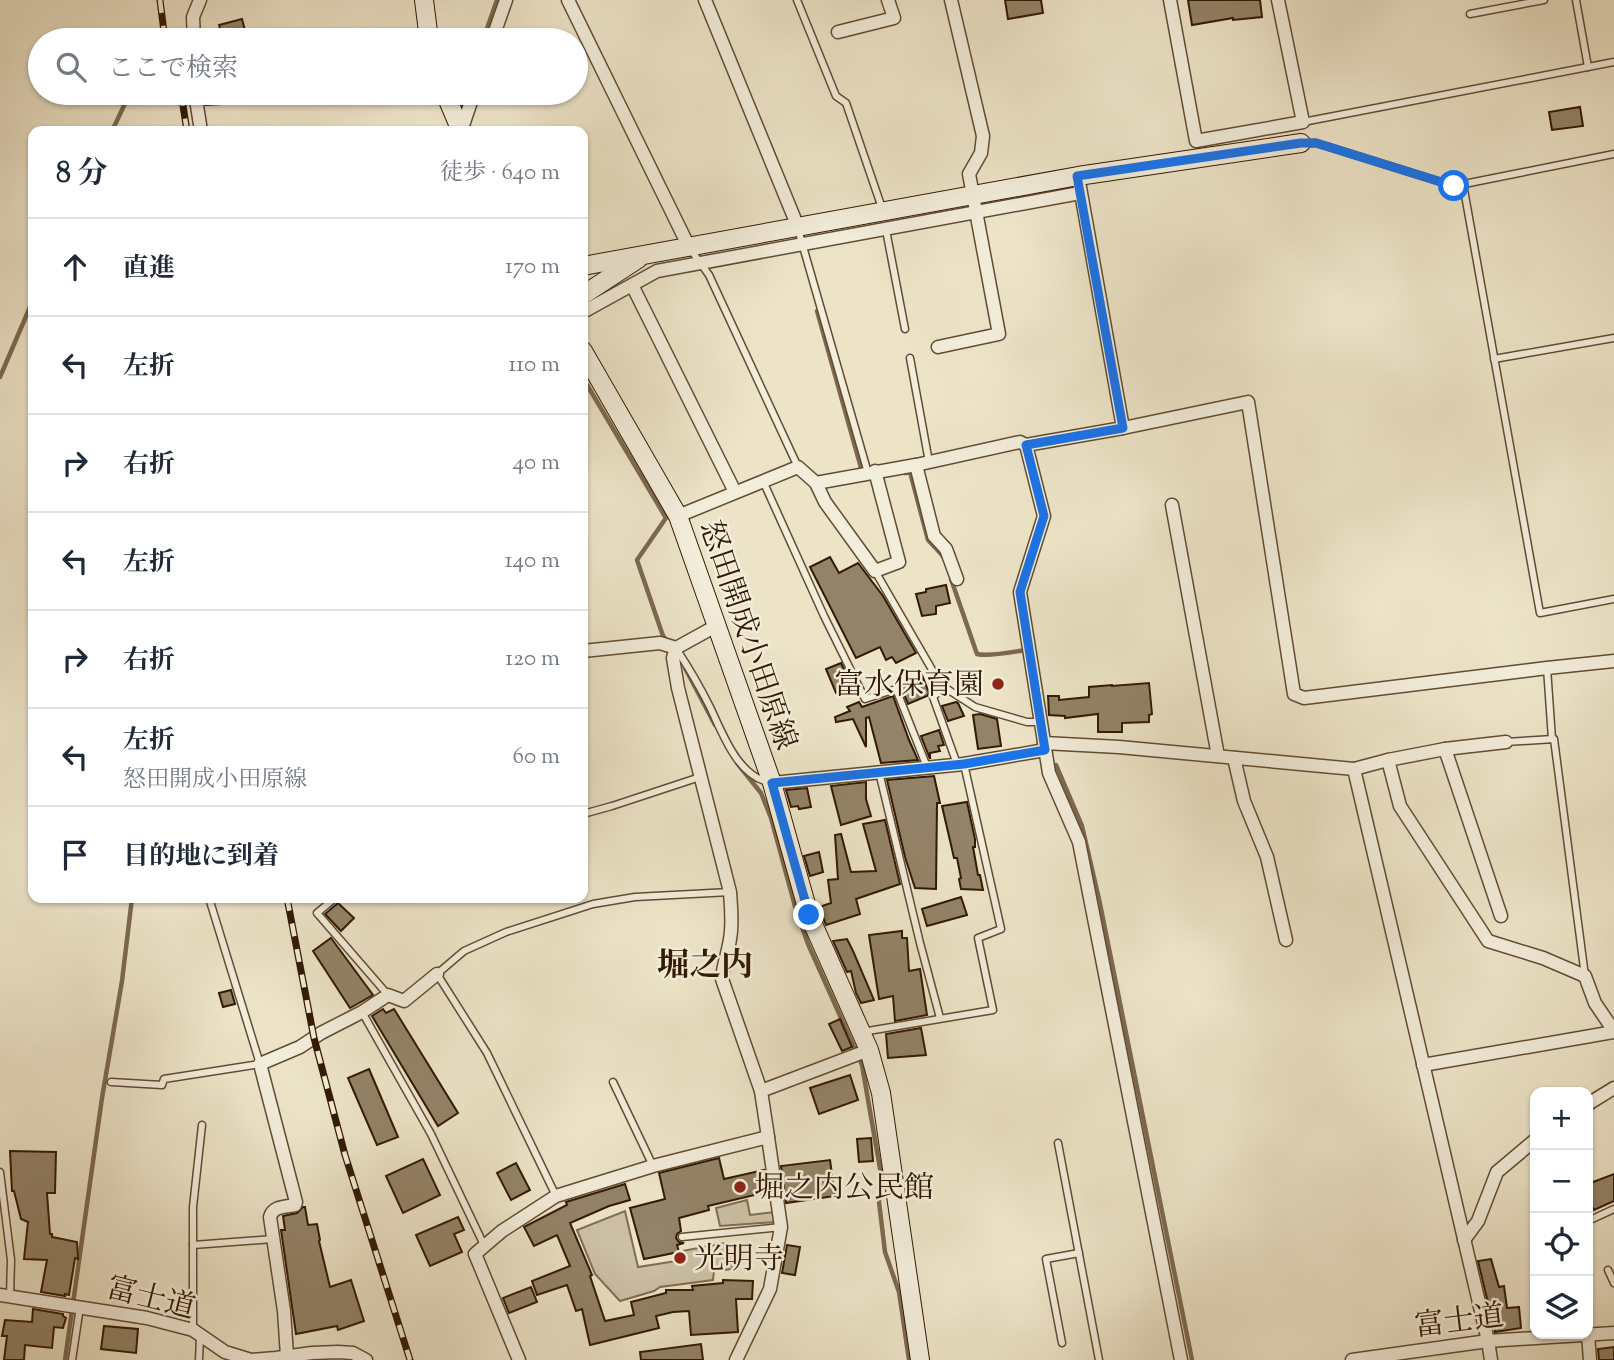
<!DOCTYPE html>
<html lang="ja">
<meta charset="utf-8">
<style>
:root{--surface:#fff;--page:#f6f6f7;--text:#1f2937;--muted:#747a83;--line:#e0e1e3}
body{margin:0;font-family:"Sorts Mill Goudy","Noto Serif JP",serif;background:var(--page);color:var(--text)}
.controls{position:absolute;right:21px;bottom:21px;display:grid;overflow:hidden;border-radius:14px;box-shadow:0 2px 5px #0004}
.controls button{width:63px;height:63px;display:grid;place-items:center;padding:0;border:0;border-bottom:2px solid var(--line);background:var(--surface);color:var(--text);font:35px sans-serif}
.stop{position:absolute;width:21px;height:21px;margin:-16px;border:5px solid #1a73e8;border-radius:50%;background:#fff}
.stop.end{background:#1a73e8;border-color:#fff;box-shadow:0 2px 7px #0008}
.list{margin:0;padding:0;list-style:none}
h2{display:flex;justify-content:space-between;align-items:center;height:91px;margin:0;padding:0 28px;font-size:30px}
h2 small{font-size:23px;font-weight:400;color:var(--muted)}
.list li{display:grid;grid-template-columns:46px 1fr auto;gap:21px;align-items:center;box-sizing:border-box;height:98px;padding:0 28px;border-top:2px solid var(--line)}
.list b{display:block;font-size:26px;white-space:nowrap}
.list p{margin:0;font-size:23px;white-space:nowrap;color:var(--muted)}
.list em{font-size:23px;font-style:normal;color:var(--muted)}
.icon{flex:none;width:38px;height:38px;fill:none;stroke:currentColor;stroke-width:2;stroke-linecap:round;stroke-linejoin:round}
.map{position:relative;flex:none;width:1614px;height:1360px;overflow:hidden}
.search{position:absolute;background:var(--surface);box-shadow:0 2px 5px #0004;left:28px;top:28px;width:560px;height:77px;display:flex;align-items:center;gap:18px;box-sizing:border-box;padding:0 24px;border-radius:38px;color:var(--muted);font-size:26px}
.panel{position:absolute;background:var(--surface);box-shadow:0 2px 5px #0004;left:28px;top:126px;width:560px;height:777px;border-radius:14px}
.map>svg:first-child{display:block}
.green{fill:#cdc1a6;stroke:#806d54;stroke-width:2}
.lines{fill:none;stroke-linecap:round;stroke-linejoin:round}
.stream{stroke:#7c6950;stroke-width:4.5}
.building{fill:#938368;stroke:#321901;stroke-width:2}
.lane-casing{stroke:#614c33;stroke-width:9}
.street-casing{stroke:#614c33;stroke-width:15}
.secondary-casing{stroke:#321901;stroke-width:20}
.lane{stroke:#f3eddb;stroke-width:6}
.street{stroke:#f3eddb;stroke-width:12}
.secondary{stroke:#f3eddb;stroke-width:18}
.rail-casing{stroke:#321901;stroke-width:7}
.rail{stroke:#f3eddb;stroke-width:4.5;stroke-dasharray:13;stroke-linecap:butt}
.route{stroke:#1a73e8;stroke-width:9}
.poi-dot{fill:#8f2418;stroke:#f3eddb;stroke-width:2.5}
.labels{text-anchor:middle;stroke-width:5;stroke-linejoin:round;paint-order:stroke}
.street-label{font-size:30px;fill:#321901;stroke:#f3eddb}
.poi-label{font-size:30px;fill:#321901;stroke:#f3eddb;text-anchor:start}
.neighbourhood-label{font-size:32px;font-weight:bold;fill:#321901;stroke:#f3eddb}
</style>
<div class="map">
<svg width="1614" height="1360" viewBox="0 0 1614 1360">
<rect width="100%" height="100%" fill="#ede4c8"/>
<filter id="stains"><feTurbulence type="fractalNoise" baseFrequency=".00286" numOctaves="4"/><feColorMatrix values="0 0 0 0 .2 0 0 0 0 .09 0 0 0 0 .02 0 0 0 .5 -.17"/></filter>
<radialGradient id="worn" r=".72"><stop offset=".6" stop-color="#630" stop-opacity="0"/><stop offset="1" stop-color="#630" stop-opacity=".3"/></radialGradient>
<g class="green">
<path d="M747,1200L750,1215L774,1212L775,1222L720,1226L716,1208Z"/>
<path d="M625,1211L638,1267L683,1260L682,1251L726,1243L733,1269L714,1271L713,1280L660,1287L654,1291L620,1301L595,1274L577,1230Z"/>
</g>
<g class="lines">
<g class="stream">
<path d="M483,40L497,0"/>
<path d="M459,112L465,93"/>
<path d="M112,131L130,93"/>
<path d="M817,311L861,468"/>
<path d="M0,377L33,300"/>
<path d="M583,378L666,518L637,560L663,636L667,641"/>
<path d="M905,473L910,472L928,540L942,555L944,558"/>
<path d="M951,579L977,654C988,657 1013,652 1026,650"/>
<path d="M685,668L715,725"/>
<path d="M737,763L761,793L771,818L796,910L808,944L862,1065L882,1180L879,1202L885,1252L899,1292L909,1360"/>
<path d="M1056,765L1082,826L1099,899L1192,1360"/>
<path d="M65,1360L102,1098L122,981L132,898"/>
</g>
</g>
<g class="building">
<path d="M1005,0H1041L1043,13L1008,19Z"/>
<path d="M1188,0H1260L1262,17L1233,20V18L1192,25Z"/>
<path d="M242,19L247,38L240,40H223L219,25Z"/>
<path d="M205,93H220L221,104L206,105Z"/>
<path d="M1580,107L1583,126L1552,130L1549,112Z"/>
<path d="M830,557L839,573L858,563L883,596L916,653L896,663L892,657L886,660L880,647L856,658L810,567Z"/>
<path d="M946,585L950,603L936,606V614L922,616L916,594L926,592V589Z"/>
<path d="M841,663L852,685L836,693L826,669Z"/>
<path d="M922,675L929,693L927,696L908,704L900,685Z"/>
<path d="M1149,683L1152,714L1149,715V722L1122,723V732H1098V714L1065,718V716L1049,715L1048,696H1059V700L1089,697V687L1112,685V686Z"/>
<path d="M893,696L909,740L918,760L881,763L869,717L866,718V747L853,719L836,722L835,717L850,711L847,707L859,702L862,707Z"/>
<path d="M956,702L958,703L964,716L948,721L942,706Z"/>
<path d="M980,714L997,719L1001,746L978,749L973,715Z"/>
<path d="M939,730L944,745L938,746L940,751L930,753V759L921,736Z"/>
<path d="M934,776L940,803H937L936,889L915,888L905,857L887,780Z"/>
<path d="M866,782V799L871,816L841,825L831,786Z"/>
<path d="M807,788L811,807L799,809L798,806L791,807L786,790Z"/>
<path d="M967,802L975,839V847H973L978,875H980L983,890L961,889L959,879L961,878L957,858H954L942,806Z"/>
<path d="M885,820L900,884L856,899L860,914L826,925L819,907L831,903L828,880L838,879L835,835L841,834L851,872L876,871L863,824Z"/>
<path d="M819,852L823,872L810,876L804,856Z"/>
<path d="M961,897L967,915L927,926L922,909Z"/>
<path d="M338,903L354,918L341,931L325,914Z"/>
<path d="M902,931V938H907L909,971L920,969L927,1015L895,1021L893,996L879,999L869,935Z"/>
<path d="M331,938L373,995L350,1008L313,951Z"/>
<path d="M847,939L853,951L874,1000L861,1003L856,993L851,971L847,972L833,941Z"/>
<path d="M231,990L235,1004L223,1007L219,993Z"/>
<path d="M383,1009L386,1013L394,1009L458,1113L438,1126L372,1016Z"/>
<path d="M840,1019L852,1047L842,1051L829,1024Z"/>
<path d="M921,1028L926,1055L888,1058L886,1034Z"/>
<path d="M369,1069L398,1137L377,1145L348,1078Z"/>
<path d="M850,1075L858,1100L819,1114L810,1088Z"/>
<path d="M871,1138L873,1161L859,1162L857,1139Z"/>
<path d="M10,1151L56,1152L55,1193H47L50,1234H52V1237L77,1242L78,1259L75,1258L69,1295L65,1294V1296L41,1292L47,1260L24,1259L28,1222L21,1219L14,1191H12Z"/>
<path d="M719,1158L724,1179L764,1170L767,1192L708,1206L709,1210L679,1218L681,1231L677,1234L676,1238L679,1242L684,1243L677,1245L679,1252L644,1259L630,1208L665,1199L659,1173Z"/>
<path d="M423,1159L440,1195L403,1213L386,1176Z"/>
<path d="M830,1160L835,1196L786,1203L781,1166Z"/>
<path d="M516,1163L530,1190L511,1200L497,1173Z"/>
<path d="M1614,1174V1201L1594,1210L1588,1198V1184Z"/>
<path d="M625,1184L630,1200L609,1206L570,1223L592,1275L590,1276L605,1321L634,1315L631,1302L666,1293V1290H693L692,1286L723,1283V1280L753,1281L752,1299H736L738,1332L691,1335L689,1311L673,1312L656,1316L659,1328L590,1345L582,1309L576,1311L567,1285L537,1295L532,1281L570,1266L557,1235L534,1246L524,1227L567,1205L566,1202Z"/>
<path d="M303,1207H305L308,1225L317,1224L320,1240L319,1241L330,1287L351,1280L364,1321L338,1330L337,1326L296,1334L281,1230H285L283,1216L297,1213Z"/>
<path d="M458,1217L464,1230L454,1234L462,1252L430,1266L416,1235Z"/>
<path d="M787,1245L800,1247L795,1275L782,1273Z"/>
<path d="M1491,1259L1499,1287L1504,1286L1507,1308L1519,1307L1521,1328L1495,1332L1478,1261Z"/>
<path d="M531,1287L537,1302L509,1313L503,1298Z"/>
<path d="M33,1309L63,1314V1316L66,1318L63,1328L54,1327L52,1348L25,1345L24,1360H4L7,1336H2L5,1320L32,1322Z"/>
<path d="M104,1326L138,1329L136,1353L101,1349Z"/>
<path d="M701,1344L703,1360H641L640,1352Z"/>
<path d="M1614,1347V1360H1599L1598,1349Z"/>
</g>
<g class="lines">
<defs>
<g id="lane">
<path d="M797,0L836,96L846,103L883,211"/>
<path d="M1576,0L1588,67"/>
<path d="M1470,14L1544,0"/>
<path d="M1303,122L1614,62"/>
<path d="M1303,143H1316L1329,147L1454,186L1614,154"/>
<path d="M1463,184L1540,613L1614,599"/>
<path d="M798,229L868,473"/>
<path d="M886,230L905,329"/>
<path d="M691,250L709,275L798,467"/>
<path d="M910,358L929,462"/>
<path d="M1494,359L1614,338"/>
<path d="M763,481L824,616L865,699L896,689L927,767"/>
<path d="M875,571L938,680L944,687L975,707L1027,722H1040"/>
<path d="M677,650C689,668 700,687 710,707C722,732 737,775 768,782"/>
<path d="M1547,668L1552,739"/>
<path d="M944,687L933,697L957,764"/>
<path d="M1506,742L1554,739L1585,976"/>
<path d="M879,772L920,943L940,1018"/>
<path d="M583,814L612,806L700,777"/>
<path d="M335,898L317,913L388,995"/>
<path d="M362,1012L431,1134L484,1245"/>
<path d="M862,1032L993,1010L978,938L1001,929L964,764"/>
<path d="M111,1082L162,1085L164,1079L260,1064L209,898"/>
<path d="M613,1082L653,1166"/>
<path d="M1058,1143L1099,1360"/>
<path d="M0,1172L11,1260L10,1297"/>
<path d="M556,1196L487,1053L437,974L464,951L506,932L593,904L635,897L730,892"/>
<path d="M1588,1221L1614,1209"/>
<path d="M682,1237L781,1227"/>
<path d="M193,1245L273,1239"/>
<path d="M1608,1270L1614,1283"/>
<path d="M193,1329V1207L202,1125"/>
<path d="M1062,1343L1046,1259L1079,1253"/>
<path d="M72,1360L80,1307"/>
<path d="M199,1360L200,1337"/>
</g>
<g id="street">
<path d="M568,0L689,247"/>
<path d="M705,0L798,227"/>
<path d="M1170,0L1196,141L1303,122L1278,0"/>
<path d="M838,32L894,18L888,0"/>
<path d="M194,40L193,17L200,0"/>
<path d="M492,40L506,0"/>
<path d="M195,93L201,131"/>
<path d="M461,131L474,93"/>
<path d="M632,285L735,492"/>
<path d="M583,312L657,271L1080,193"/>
<path d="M938,347L999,334L969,174L981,153L983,136L951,0"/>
<path d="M1123,428L1248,402L1294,694L1304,698L1547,668L1614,661"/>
<path d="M1026,445L1044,516L1020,592L1049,773L1079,842L1181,1360"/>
<path d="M916,465L934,536L946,549L957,579"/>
<path d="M816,483L825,502L875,571L899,562L875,471"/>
<path d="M1172,505L1218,756"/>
<path d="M678,516L798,467L816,483L916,465L1020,442L1026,445L1123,428L1078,176"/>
<path d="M676,648L673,658L678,688L730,892C731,908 733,923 730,939C728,953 723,965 722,979L761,1091"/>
<path d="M583,651L660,643L676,648L716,626"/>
<path d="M1044,743L1119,747L1354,769L1488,1341L1491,1360"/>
<path d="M1445,749L1501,916"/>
<path d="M1234,758L1244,801L1267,857L1286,940"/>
<path d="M1388,760L1400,806L1488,941L1543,958L1585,976L1595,1003L1614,1031"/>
<path d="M1354,769L1388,760L1445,749L1506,742"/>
<path d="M772,783L964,764L1045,750"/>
<path d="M1423,1065L1614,1032"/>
<path d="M1588,1104L1614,1088"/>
<path d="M1464,1240L1478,1221L1497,1172L1535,1140"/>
<path d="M0,1295L147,1318L193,1330L225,1352L251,1360L276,1358L312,1353L338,1352L353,1353L366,1360"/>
<path d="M1588,1334L1590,1360"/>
<path d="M287,1356L284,1311L270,1217C273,1206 285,1207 295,1205L296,1202L260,1064L300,1047L321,1033L362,1012L388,995L404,1001L437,974"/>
<path d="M519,1360L475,1254L502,1231L556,1196L653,1166L768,1137L761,1091L869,1050"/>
<path d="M736,1360L770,1289L781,1227L768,1137"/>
<path d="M1352,1360L1488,1341L1614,1333"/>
</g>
<g id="secondary">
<path d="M424,0L429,40"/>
<path d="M445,93L461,131"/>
<path d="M583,266L1078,176L1301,143"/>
<path d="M583,295L638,259"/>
<path d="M583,351L678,516L772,783L809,915L869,1050L881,1093L920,1360"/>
</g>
</defs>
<use href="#lane" class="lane-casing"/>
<use href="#street" class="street-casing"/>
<use href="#secondary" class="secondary-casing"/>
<use href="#lane" class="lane"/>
<use href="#street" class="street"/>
<use href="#secondary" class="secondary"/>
<defs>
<g id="rail">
<path d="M160,0L165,40"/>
<path d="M181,93L187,131"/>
<path d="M287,898L314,1038L345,1155L410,1360"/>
</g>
</defs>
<use href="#rail" class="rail-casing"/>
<use href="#rail" class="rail"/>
</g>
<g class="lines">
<path class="route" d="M809,915L772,783L964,764L1045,750L1020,592L1044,516L1026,445L1123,428L1077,176L1301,143H1316L1329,147L1454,186"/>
</g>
<g class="poi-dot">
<circle cx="998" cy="684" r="7"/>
<circle cx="740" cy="1187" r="7"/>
<circle cx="680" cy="1258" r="7"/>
</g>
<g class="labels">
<g class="street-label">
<text transform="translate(749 635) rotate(71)" y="10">怒田開成小田原線</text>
<text transform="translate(151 1297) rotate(14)" y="10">富士道</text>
<text transform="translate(1459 1320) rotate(-7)" y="10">富士道</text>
</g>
<g class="poi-label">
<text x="984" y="694" text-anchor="end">富水保育園</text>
<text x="754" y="1197">堀之内公民館</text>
<text x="694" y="1268">光明寺</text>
</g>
<g class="neighbourhood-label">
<text x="705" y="975">堀之内</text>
</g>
</g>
<rect width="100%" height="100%" filter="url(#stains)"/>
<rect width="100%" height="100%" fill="url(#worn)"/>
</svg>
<div class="controls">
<button>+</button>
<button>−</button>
<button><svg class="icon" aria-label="locate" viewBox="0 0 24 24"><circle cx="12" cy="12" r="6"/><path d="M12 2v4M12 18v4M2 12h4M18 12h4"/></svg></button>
<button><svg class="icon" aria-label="layers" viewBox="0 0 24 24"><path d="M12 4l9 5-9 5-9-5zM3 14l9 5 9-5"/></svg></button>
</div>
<div class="stop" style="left:1454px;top:186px"></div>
<div class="stop end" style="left:809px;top:915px"></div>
<div class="search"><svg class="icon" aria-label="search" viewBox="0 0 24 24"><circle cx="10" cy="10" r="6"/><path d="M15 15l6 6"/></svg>ここで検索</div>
<section class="panel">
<h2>8 分<small>徒歩 · 640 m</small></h2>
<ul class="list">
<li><svg class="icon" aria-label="ahead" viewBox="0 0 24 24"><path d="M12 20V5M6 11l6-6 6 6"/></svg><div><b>直進</b></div><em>170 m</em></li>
<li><svg class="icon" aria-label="left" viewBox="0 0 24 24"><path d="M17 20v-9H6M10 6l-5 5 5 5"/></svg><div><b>左折</b></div><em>110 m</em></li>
<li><svg class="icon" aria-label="right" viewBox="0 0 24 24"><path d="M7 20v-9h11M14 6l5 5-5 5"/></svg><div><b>右折</b></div><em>40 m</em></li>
<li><svg class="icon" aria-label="left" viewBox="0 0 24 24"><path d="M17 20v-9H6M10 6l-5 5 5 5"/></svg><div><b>左折</b></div><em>140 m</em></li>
<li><svg class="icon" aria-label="right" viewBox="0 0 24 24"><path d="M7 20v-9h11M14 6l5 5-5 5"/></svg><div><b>右折</b></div><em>120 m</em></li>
<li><svg class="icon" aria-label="left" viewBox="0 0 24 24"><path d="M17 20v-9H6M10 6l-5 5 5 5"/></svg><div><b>左折</b><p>怒田開成小田原線</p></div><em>60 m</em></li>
<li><svg class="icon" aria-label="arrive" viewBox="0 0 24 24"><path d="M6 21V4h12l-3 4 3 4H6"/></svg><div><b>目的地に到着</b></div></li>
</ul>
</section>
</div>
